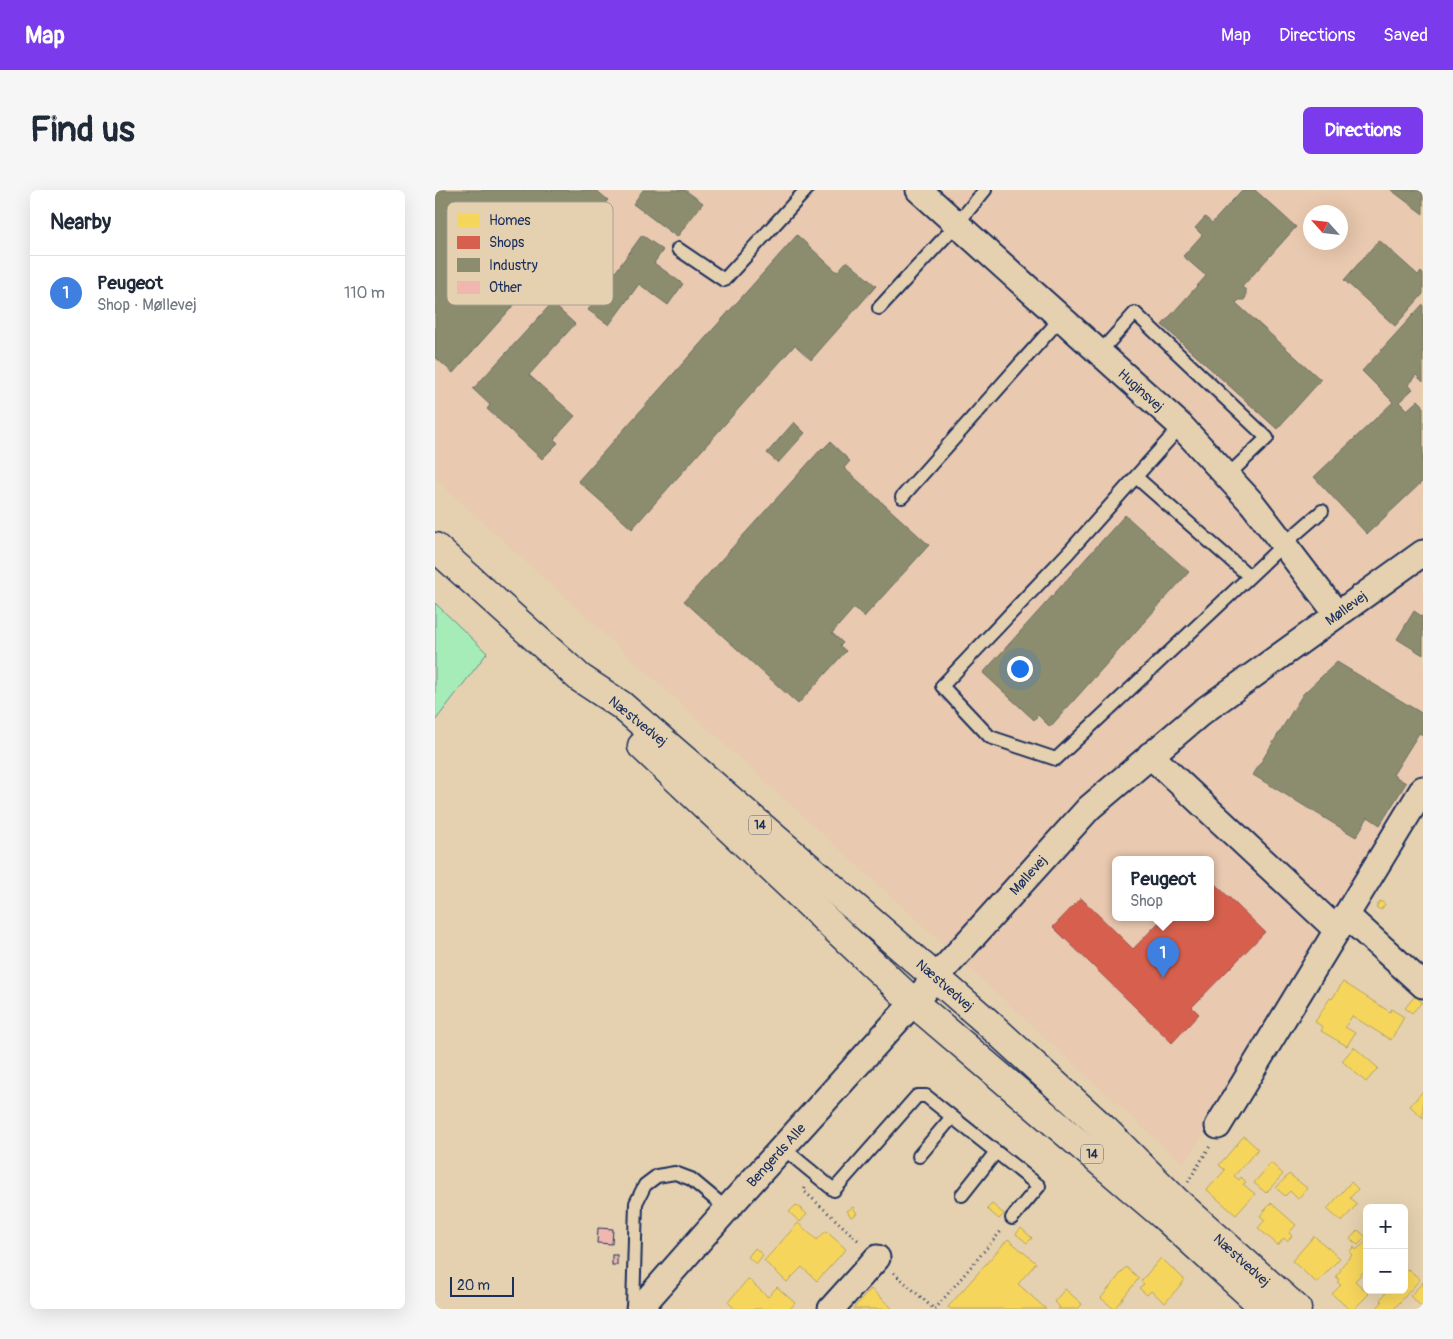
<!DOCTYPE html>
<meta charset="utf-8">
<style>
:root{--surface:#fff;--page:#f6f6f7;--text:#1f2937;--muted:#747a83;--line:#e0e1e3;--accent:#7c3aed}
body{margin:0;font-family:Pangolin,sans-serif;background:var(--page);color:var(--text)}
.controls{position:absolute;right:15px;bottom:15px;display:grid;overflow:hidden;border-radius:8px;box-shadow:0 5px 20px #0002}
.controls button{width:45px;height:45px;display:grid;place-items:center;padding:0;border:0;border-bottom:1px solid var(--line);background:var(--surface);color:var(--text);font:25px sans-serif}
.compass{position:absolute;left:868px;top:15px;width:45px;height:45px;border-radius:50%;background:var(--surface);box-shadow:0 5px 20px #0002;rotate:297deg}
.scale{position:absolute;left:15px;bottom:12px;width:64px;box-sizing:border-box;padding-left:5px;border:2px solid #1b2f5e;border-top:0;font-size:14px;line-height:18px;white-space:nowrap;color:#1b2f5e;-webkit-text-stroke:4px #e5d1af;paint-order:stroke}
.you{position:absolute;left:584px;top:478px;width:18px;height:18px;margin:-12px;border:4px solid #fff;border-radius:50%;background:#1a73e8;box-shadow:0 0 0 8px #1a73e833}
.badge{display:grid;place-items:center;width:32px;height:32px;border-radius:50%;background:var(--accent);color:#fff;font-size:16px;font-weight:700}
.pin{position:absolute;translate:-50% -41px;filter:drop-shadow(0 1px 2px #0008)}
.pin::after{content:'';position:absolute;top:26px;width:18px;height:15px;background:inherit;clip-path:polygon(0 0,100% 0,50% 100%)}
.popup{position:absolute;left:677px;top:666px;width:102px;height:65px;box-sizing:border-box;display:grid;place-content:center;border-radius:8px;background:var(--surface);filter:drop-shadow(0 1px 4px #0005);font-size:16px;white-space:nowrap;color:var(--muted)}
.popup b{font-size:19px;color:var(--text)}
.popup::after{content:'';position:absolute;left:50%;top:100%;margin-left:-10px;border:10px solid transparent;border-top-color:var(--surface)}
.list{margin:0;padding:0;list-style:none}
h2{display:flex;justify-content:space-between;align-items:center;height:65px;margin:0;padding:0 20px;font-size:21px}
h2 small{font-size:16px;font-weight:400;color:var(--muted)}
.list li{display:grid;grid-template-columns:32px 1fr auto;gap:15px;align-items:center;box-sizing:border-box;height:75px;padding:0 20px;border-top:1px solid var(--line)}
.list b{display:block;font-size:19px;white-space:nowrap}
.list p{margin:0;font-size:16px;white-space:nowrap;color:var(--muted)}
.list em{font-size:16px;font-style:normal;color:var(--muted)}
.map{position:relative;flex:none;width:988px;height:1119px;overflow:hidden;border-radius:8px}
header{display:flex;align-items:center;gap:30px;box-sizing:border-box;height:70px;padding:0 25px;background:var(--accent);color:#fff}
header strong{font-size:24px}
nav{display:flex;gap:28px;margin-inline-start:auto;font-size:18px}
.intro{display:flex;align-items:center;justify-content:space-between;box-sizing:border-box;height:120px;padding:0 30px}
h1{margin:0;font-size:35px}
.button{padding:12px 22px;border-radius:8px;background:var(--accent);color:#fff;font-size:18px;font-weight:700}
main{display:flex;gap:30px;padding:0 30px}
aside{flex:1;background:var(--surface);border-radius:8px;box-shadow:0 5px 20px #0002}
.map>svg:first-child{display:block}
.built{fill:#e9c9af;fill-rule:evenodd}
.green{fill:#a6ecb8;stroke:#608e8b}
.homes{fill:#f6d55c;stroke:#b4a35d}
.shops{fill:#d6604d;stroke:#9e5152}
.industry{fill:#8c8c6e;stroke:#6a7069}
.building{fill:#f1b6ae;stroke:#1b2f5e}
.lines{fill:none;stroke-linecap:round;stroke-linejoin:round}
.lane-casing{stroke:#1b2f5e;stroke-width:16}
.street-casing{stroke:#1b2f5e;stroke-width:29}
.primary-casing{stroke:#1b2f5e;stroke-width:31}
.path{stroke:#1b2f5e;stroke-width:3;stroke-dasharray:1 4;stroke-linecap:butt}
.lane{stroke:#e5d1af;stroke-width:12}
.street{stroke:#e5d1af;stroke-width:25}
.primary{stroke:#e5d1af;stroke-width:28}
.labels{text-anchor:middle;stroke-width:5;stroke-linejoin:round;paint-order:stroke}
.shield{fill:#e5d1af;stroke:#586076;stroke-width:1}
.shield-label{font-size:12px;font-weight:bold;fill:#1b2f5e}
.street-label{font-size:14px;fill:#1b2f5e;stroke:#e5d1af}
.key{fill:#e5d1af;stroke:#a8a097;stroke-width:1}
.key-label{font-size:14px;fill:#1b2f5e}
</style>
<header>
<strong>Map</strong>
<nav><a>Map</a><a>Directions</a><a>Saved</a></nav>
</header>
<div class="intro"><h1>Find us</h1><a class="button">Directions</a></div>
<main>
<aside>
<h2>Nearby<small></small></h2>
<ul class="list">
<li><span class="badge" style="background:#3f7fe0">1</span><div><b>Peugeot</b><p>Shop · Møllevej</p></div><em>110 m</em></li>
</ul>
</aside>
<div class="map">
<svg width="988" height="1119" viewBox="0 0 988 1119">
<rect width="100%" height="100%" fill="#e5d1af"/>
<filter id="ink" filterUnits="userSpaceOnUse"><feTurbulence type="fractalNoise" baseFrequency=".02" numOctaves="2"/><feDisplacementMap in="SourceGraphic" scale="10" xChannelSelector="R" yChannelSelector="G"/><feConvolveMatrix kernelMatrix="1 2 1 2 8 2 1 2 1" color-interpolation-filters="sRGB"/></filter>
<g filter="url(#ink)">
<path class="built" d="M0,0H988V611L924,722L748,974L0,288ZM876,22H906V52H876ZM680,669H776V727H680Z"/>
<path class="green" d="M0,413L52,463L0,531Z"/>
<g class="homes">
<path d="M945,711L950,714L946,720L941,717Z"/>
<path d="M908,792L955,822L956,819L969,827L956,850L917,826L910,837L920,843L912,856L886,841L888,837L880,832L895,808L897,809Z"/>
<path d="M980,806L987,812L977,823L970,818Z"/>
<path d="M919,857L943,878L931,892L907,871Z"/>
<path d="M988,901V928L975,916Z"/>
<path d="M809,946L823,959L799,986L804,990L806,987L811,992L808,994L820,1004L801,1025L772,1000L790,980L784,975Z"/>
<path d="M836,973L848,984L831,1003L819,993Z"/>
<path d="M854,984L872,998L863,1009L855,1001L850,1006L841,998Z"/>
<path d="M916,992L923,999L915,1008L922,1014L907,1032L892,1019Z"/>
<path d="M836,1013L861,1035L854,1043L857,1046L852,1051L849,1048L843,1055L823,1038L830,1030L825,1026Z"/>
<path d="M557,1014L569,1024L564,1029L552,1019Z"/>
<path d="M361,1015L372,1024L365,1032L354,1022Z"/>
<path d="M418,1017L422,1024L416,1027L412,1021Z"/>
<path d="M363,1033L382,1050L391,1041L411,1059L382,1091L367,1077L352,1092L329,1071Z"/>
<path d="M586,1038L597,1048L592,1053L581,1044Z"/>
<path d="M923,1040L931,1047L923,1055L915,1049Z"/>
<path d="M879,1046L905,1068L882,1093L857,1071Z"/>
<path d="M573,1049L601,1073L583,1094L611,1119H516L513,1117Z"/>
<path d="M932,1051V1078L920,1091L934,1104L919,1119H914L897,1104L906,1095L902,1092L904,1090L901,1086L906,1080L905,1078L917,1065L914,1062L919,1057L921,1060Z"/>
<path d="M320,1058L328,1065L321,1074L313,1067Z"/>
<path d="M726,1068L750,1090L730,1113L716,1101L712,1105L704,1098L709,1094L706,1091Z"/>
<path d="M691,1077L704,1088L679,1119L666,1108Z"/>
<path d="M973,1079L985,1089L959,1119H941L947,1112L945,1110L953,1100H969V1083Z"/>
<path d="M313,1089L333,1107L342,1097L360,1113L355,1119H300L293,1112Z"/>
<path d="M988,1092V1118L975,1106Z"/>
<path d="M436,1099L458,1119H418Z"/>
<path d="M630,1099L647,1114L643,1119H623L625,1117L619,1112Z"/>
</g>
<path class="shops" d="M776,690L830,742L757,817L764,824L737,853L618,737L646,708L698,759L729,727H776Z"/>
<g class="industry">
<path d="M0,0H161L173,10L18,183L0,167Z"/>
<path d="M208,0H250L268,13L242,47L198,14Z"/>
<path d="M807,0H820L861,37L807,97L811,100V107L809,110H804L801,113L886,190L842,239L727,135L771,86L748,66L767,45L760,38L770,27L777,33Z"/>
<path d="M956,0H988V24Z"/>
<path d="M207,45L228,60L219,73L248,94L233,115L204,94L174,135L153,120Z"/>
<path d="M362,45L402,82L412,71L441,96L376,170L360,155L197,339L143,291Z"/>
<path d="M944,50L983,85L986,82L988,84V104L960,136L909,90Z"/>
<path d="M117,113L140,134L94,185L140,226L119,249L123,253L107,269L52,219L55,215L38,199Z"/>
<path d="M988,114V192L981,185L973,195L978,199L964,212L972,220L983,210L988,215V291L932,344L879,287L958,212L927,181Z"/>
<path d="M359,232L370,243L343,273L332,263Z"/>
<path d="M395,252L415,271L409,278L494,355L429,427L419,418L397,443L408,453L405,456L411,461L363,514L249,411L387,258L388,259Z"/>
<path d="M690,325L754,382L615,537L603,525L599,530L548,483Z"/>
<path d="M979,421L988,427V465L962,449Z"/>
<path d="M902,472L988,524V545L984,543L958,585L971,593L945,635L933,627L921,647L818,585L868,504Z"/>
</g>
<g class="building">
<path d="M163,1038L178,1039L177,1054L162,1053Z"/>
<rect x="177" y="1065" width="5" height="10"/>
</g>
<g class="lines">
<defs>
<g id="lane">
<path d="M243,59L289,90L371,0"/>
<path d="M444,118L522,34L550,0"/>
<path d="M665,162L700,123L832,248L792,286"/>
<path d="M746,236L633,363L507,496L555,547L621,569L849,354L887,321"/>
<path d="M701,287L814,386"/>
<path d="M467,307L626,128"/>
<path d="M348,958L399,1000L482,906H491L604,996L577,1028"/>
<path d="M484,966L517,927"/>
<path d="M527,1005L561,962"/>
<path d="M198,1119L201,1013L210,995L222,986L240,983L256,989L292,1019"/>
</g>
<g id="street">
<path d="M484,0L746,236L817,313L902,424"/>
<path d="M715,565L902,740"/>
<path d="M911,725L988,795"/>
<path d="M783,936L988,599"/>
<path d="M204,1119L292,1019L654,618L767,522L988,363"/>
<path d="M396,1119L442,1068"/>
</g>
<g id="primary">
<path d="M0,357L145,488L186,515L551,831L670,940L741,1011L862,1119"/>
<path d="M207,556L479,813L731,1028L831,1119"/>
</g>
</defs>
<use href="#lane" class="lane-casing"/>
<use href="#street" class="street-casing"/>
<use href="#primary" class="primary-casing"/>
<g class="path">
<path d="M753,992L775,956"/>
<path d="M370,998L369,1001L425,1052"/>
<path d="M459,1083L499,1119"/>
<path d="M500,1119L567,1040"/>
</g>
<use href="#lane" class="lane"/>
<use href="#street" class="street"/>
<use href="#primary" class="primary"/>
</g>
</g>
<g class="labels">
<g class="shield">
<rect x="314" y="625.5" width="22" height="19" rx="4"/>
<rect x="646" y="954.5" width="22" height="19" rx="4"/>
</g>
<g class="shield-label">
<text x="325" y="639">14</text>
<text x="657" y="968">14</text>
</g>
<g class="street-label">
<text transform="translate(706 200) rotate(42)" y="5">Huginsvej</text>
<text transform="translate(911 418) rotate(-36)" y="5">Møllevej</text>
<text transform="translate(203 531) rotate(39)" y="5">Næstvedvej</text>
<text transform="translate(593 685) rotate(-48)" y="5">Møllevej</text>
<text transform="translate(510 795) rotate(41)" y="5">Næstvedvej</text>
<text transform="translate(341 965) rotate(-48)" y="5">Bengerds Alle</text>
<text transform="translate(807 1070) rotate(42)" y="5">Næstvedvej</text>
</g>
</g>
<rect x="12" y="12" width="166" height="103" rx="8" class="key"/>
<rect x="22" y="23" width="23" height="14" fill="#f6d55c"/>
<rect x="22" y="46" width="23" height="13" fill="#d6604d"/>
<rect x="22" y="68" width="23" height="14" fill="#8c8c6e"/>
<rect x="22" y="91" width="23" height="13" fill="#f1b6ae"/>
<g class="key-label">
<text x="54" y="35">Homes</text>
<text x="54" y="57">Shops</text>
<text x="54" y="80">Industry</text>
<text x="54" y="102">Other</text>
</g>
</svg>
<div class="controls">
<button>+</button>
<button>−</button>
</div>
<svg class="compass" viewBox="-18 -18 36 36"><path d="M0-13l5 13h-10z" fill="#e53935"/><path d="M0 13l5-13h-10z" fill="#747a83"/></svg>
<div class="scale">20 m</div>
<div class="you"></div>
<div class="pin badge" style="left:728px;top:788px;background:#3f7fe0">1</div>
<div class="popup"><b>Peugeot</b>Shop</div>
</div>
</main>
